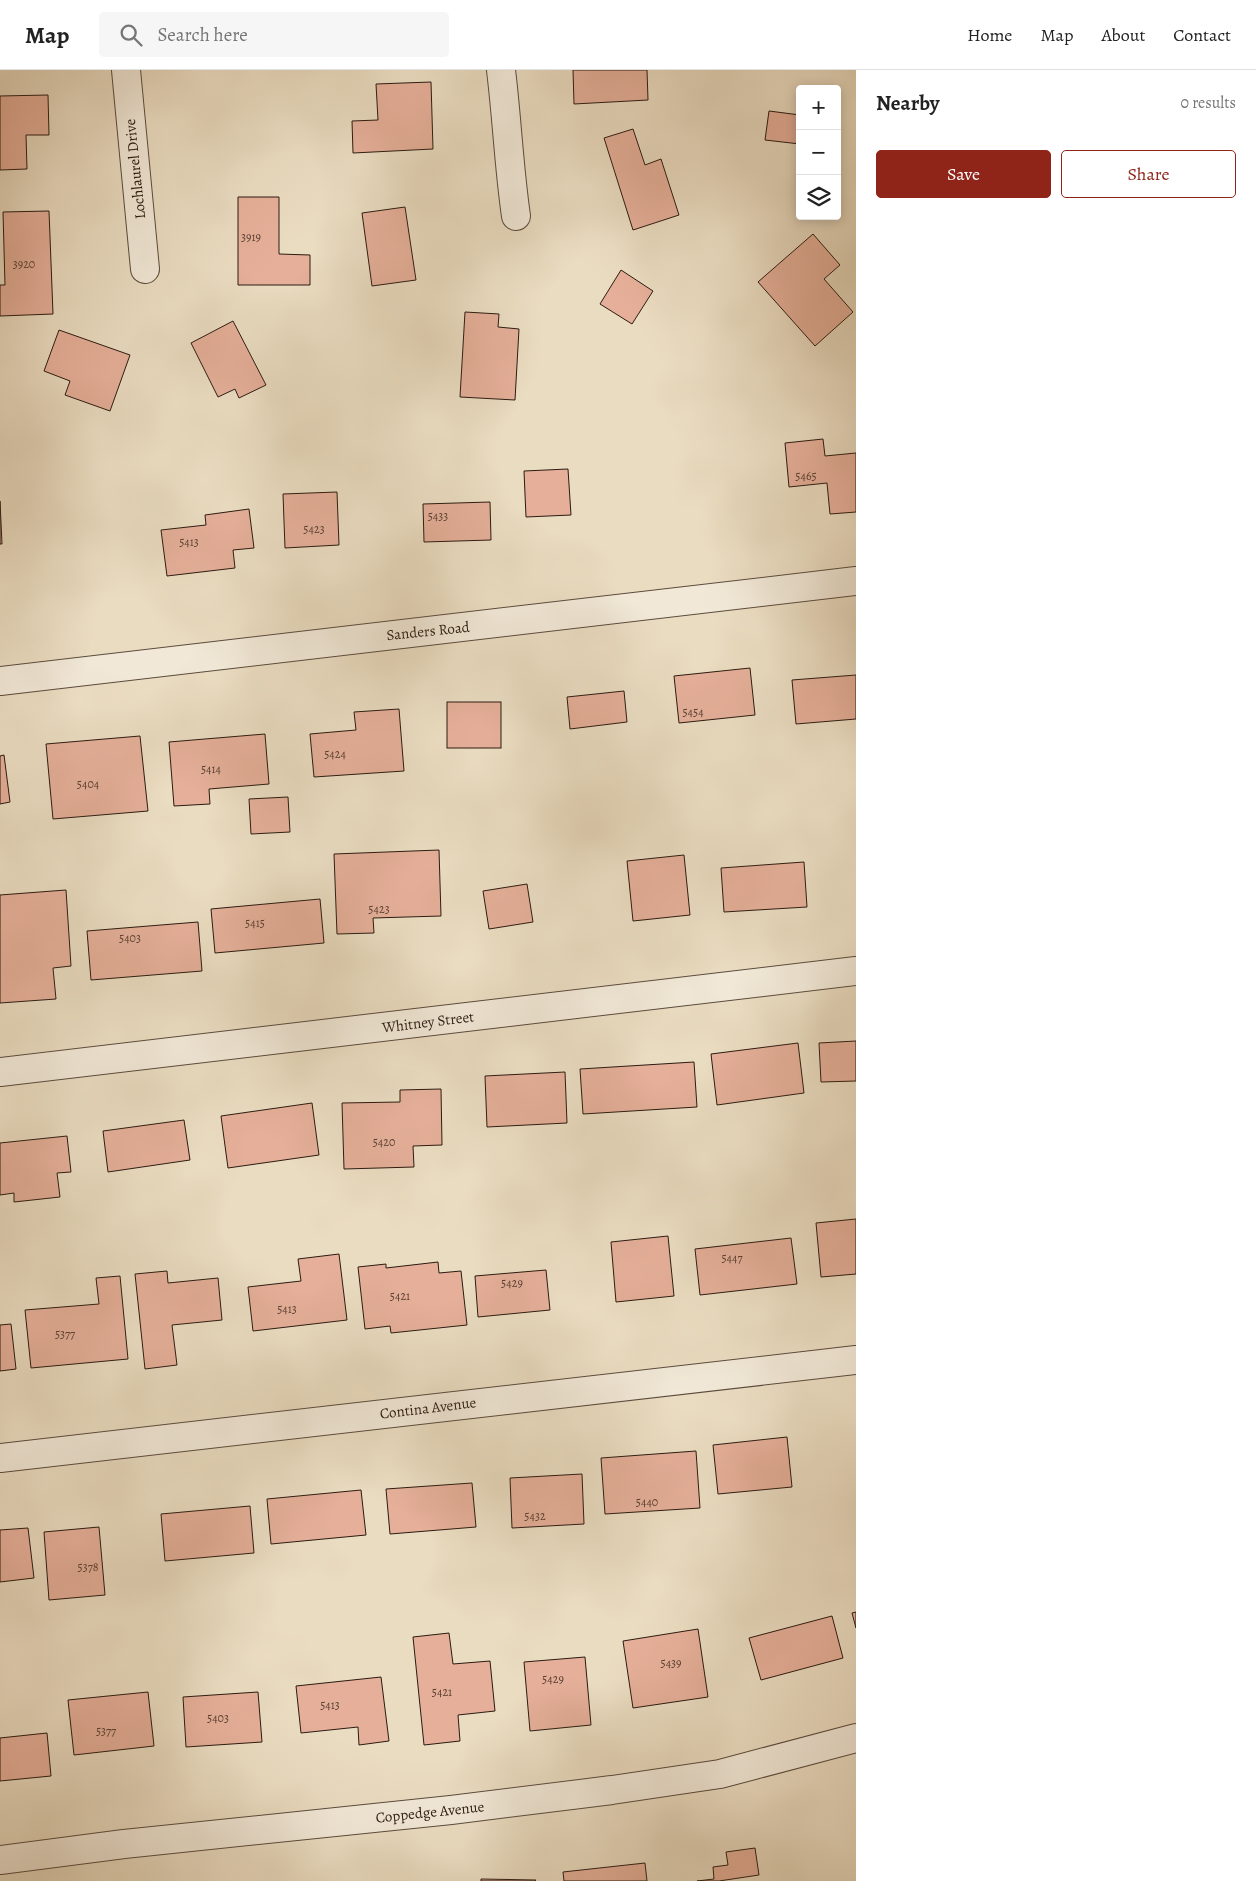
<!DOCTYPE html>
<meta charset="utf-8">
<style>
:root{--surface:#fff;--page:#f6f6f6;--text:#222;--muted:#767676;--line:#e0e0e0;--accent:#8f2418}
body{margin:0;font-family:Alegreya,serif;background:var(--page);color:var(--text)}
.controls{position:absolute;right:15px;top:15px;display:grid;overflow:hidden;border-radius:5px;box-shadow:0 2px 12px #0003}
.controls button{width:45px;height:45px;display:grid;place-items:center;padding:0;border:0;border-bottom:1px solid var(--line);background:var(--surface);color:var(--text);font:25px sans-serif}
.list{margin:0;padding:0;list-style:none}
h2{display:flex;justify-content:space-between;align-items:center;height:65px;margin:0;padding:0 20px;font-size:21px}
h2 small{font-size:16px;font-weight:400;color:var(--muted)}
.actions{display:flex;gap:10px;padding:15px 20px}
.actions a{flex:1;padding:11px 0;border:1px solid var(--accent);border-radius:5px;text-align:center;font-size:18px;color:var(--accent)}
.actions .main{background:var(--accent);color:#fff}
.icon{flex:none;width:28px;height:28px;fill:none;stroke:currentColor;stroke-width:2;stroke-linecap:round;stroke-linejoin:round}
.map{position:relative;flex:none;width:856px;height:1811px;overflow:hidden}
header{display:flex;align-items:center;gap:30px;box-sizing:border-box;height:70px;padding:0 25px;background:var(--surface);border-bottom:1px solid var(--line)}
header strong{font-size:24px}
nav{display:flex;gap:28px;margin-inline-start:auto;font-size:18px}
.search{width:350px;height:45px;background:var(--page);display:flex;align-items:center;gap:12px;box-sizing:border-box;padding:0 18px;border-radius:5px;color:var(--muted);font-size:19px}
main{display:flex}
aside{flex:1;background:var(--surface)}
.map>svg:first-child{display:block}
.building{fill:#e5af99;stroke:#2b1b11}
.lines{fill:none;stroke-linecap:round;stroke-linejoin:round}
.minor-casing{stroke:#5b4b3d;stroke-width:30}
.minor{stroke:#f1e8d7;stroke-width:28}
.labels{text-anchor:middle;stroke-width:4;stroke-linejoin:round;paint-order:stroke}
.number-label{font-size:12px;fill:#5a4033}
.street-label{font-size:15px;fill:#2b1b11;stroke:#f1e8d7}
</style>
<header>
<strong>Map</strong>
<div class="search"><svg class="icon" aria-label="search" viewBox="0 0 24 24"><circle cx="10" cy="10" r="6"/><path d="M15 15l6 6"/></svg>Search here</div>
<nav><a>Home</a><a>Map</a><a>About</a><a>Contact</a></nav>
</header>
<main>
<div class="map">
<svg width="856" height="1811" viewBox="0 0 856 1811">
<rect width="100%" height="100%" fill="#eadcc1"/>
<filter id="stains"><feTurbulence type="fractalNoise" baseFrequency=".004" numOctaves="4"/><feColorMatrix values="0 0 0 0 .2 0 0 0 0 .09 0 0 0 0 .02 0 0 0 .5 -.17"/></filter>
<radialGradient id="worn" r=".72"><stop offset=".6" stop-color="#630" stop-opacity="0"/><stop offset="1" stop-color="#630" stop-opacity=".3"/></radialGradient>
<g class="building">
<path d="M573,0H647L648,30L574,34Z"/>
<path d="M431,12L433,79L353,83L352,51L378,50L376,14Z"/>
<path d="M48,25L49,65H26L27,99L0,100V26Z"/>
<path d="M769,41L800,45V74L765,70Z"/>
<path d="M633,59L645,95L661,89L679,145L633,160L604,68Z"/>
<path d="M238,127H279V184L310,185V215H238Z"/>
<path d="M405,137L416,210L372,216L362,143Z"/>
<path d="M49,141L53,244L0,246V215H5L3,142Z"/>
<path d="M813,164L840,195L824,209L853,242L815,276L758,212Z"/>
<path d="M621,200L653,221L632,254L600,234Z"/>
<path d="M465,242L499,244L498,257L519,259L515,330L460,327Z"/>
<path d="M233,251L266,315L239,328L235,319L218,327L191,273Z"/>
<path d="M59,260L130,285L110,341L65,325L70,311L44,301Z"/>
<path d="M823,369L825,386L856,383V442L830,444L827,413L789,417L785,373Z"/>
<path d="M568,399L571,445L526,447L524,401Z"/>
<path d="M337,422L339,475L285,478L283,424Z"/>
<path d="M0,431L2,474H0Z"/>
<path d="M490,432L491,470L424,472L423,434Z"/>
<path d="M249,439L254,478L233,480L235,498L167,506L161,460L206,455L205,445Z"/>
<path d="M750,598L755,645L679,653L674,606Z"/>
<path d="M856,605V649L796,654L792,610Z"/>
<path d="M624,621L627,652L570,659L567,627Z"/>
<rect x="447" y="632" width="54" height="46"/>
<path d="M399,639L404,701L314,707L310,664L356,660L354,642Z"/>
<path d="M265,664L269,714L209,719L210,734L174,736L169,672Z"/>
<path d="M140,666L148,741L53,749L46,674Z"/>
<path d="M4,685L10,732L0,734V686Z"/>
<path d="M288,727L290,762L251,764L249,729Z"/>
<path d="M439,780L441,846L373,848L374,863L337,864L334,784Z"/>
<path d="M684,785L690,845L633,851L627,791Z"/>
<path d="M804,792L807,837L724,842L721,798Z"/>
<path d="M527,814L533,852L489,859L483,821Z"/>
<path d="M66,820L71,896L53,898L56,929L0,933V825Z"/>
<path d="M320,829L324,873L215,883L211,839Z"/>
<path d="M198,852L202,901L91,910L87,861Z"/>
<path d="M856,971V1011L821,1012L819,973Z"/>
<path d="M798,973L804,1023L717,1035L711,984Z"/>
<path d="M694,992L697,1037L583,1044L580,999Z"/>
<path d="M565,1002L567,1053L487,1057L485,1006Z"/>
<path d="M441,1019L442,1075L413,1076L414,1097L344,1099L342,1033L400,1032V1020Z"/>
<path d="M312,1033L319,1085L228,1098L221,1046Z"/>
<path d="M184,1050L190,1090L108,1102L103,1061Z"/>
<path d="M67,1066L71,1102L57,1103L60,1127L14,1132V1123L0,1125V1073Z"/>
<path d="M856,1149V1204L821,1207L816,1153Z"/>
<path d="M668,1166L674,1226L616,1232L611,1172Z"/>
<path d="M791,1168L797,1214L700,1225L695,1179Z"/>
<path d="M339,1184L347,1250L253,1261L248,1217L301,1211L298,1189Z"/>
<path d="M438,1192L439,1203L461,1201L467,1255L391,1263L390,1256L365,1259L358,1197L386,1194V1198Z"/>
<path d="M546,1200L550,1240L478,1247L475,1206Z"/>
<path d="M167,1201L168,1213L218,1208L222,1250L172,1255L177,1295L145,1299L135,1204Z"/>
<path d="M120,1206L128,1289L31,1298L25,1240L99,1234L96,1208Z"/>
<path d="M11,1254L16,1299L0,1301V1255Z"/>
<path d="M787,1367L792,1417L718,1424L713,1375Z"/>
<path d="M696,1381L700,1438L605,1444L601,1388Z"/>
<path d="M582,1404L584,1454L512,1458L510,1408Z"/>
<path d="M472,1413L476,1457L390,1464L386,1419Z"/>
<path d="M361,1420L366,1465L271,1474L267,1429Z"/>
<path d="M250,1436L254,1483L165,1491L161,1444Z"/>
<path d="M99,1457L105,1525L49,1530L44,1462Z"/>
<path d="M28,1458L34,1508L0,1512V1460Z"/>
<path d="M856,1542V1558L852,1543Z"/>
<path d="M832,1546L843,1588L761,1610L749,1568Z"/>
<path d="M698,1559L708,1627L633,1638L623,1571Z"/>
<path d="M449,1563L453,1594L490,1591L495,1641L458,1645L460,1671L424,1675L413,1567Z"/>
<path d="M585,1587L591,1655L530,1661L524,1592Z"/>
<path d="M381,1607L389,1671L359,1675L358,1657L301,1663L296,1616Z"/>
<path d="M148,1622L154,1676L74,1685L68,1630Z"/>
<path d="M258,1622L262,1672L186,1677L183,1627Z"/>
<path d="M47,1663L51,1706L0,1711V1668Z"/>
<path d="M755,1778L759,1805L719,1811H697L714,1809L713,1797L728,1795L726,1782Z"/>
<path d="M645,1793L647,1811H564L563,1802Z"/>
<path d="M481,1809L536,1810L535,1811H481Z"/>
</g>
<g class="lines">
<defs>
<g id="minor">
<path d="M126,0L145,199"/>
<path d="M501,0C507,49 509,98 516,146"/>
<path d="M0,611L856,511"/>
<path d="M0,1002L856,901"/>
<path d="M0,1388L856,1290"/>
<path d="M0,1790L124,1774L451,1740L612,1720L720,1704L856,1668"/>
</g>
</defs>
<use href="#minor" class="minor-casing"/>
<use href="#minor" class="minor"/>
</g>
<g class="labels">
<g class="number-label">
<text x="251" y="171">3919</text>
<text x="24" y="198">3920</text>
<text x="806" y="410">5465</text>
<text x="438" y="450">5433</text>
<text x="314" y="463">5423</text>
<text x="189" y="476">5413</text>
<text x="693" y="646">5454</text>
<text x="335" y="688">5424</text>
<text x="211" y="703">5414</text>
<text x="88" y="718">5404</text>
<text x="379" y="843">5423</text>
<text x="255" y="857">5415</text>
<text x="130" y="872">5403</text>
<text x="384" y="1076">5420</text>
<text x="732" y="1192">5447</text>
<text x="512" y="1217">5429</text>
<text x="400" y="1230">5421</text>
<text x="287" y="1243">5413</text>
<text x="65" y="1268">5377</text>
<text x="647" y="1436">5440</text>
<text x="535" y="1450">5432</text>
<text x="88" y="1501">5378</text>
<text x="671" y="1597">5439</text>
<text x="553" y="1613">5429</text>
<text x="442" y="1626">5421</text>
<text x="330" y="1639">5413</text>
<text x="218" y="1652">5403</text>
<text x="106" y="1665">5377</text>
</g>
<g class="street-label">
<text transform="translate(135 99) rotate(-96)" y="5">Lochlaurel Drive</text>
<text transform="translate(428 561) rotate(-6)" y="5">Sanders Road</text>
<text transform="translate(428 952) rotate(-7)" y="5">Whitney Street</text>
<text transform="translate(428 1338) rotate(-7)" y="5">Contina Avenue</text>
<text transform="translate(430 1742) rotate(-6)" y="5">Coppedge Avenue</text>
</g>
</g>
<rect width="100%" height="100%" filter="url(#stains)"/>
<rect width="100%" height="100%" fill="url(#worn)"/>
</svg>
<div class="controls">
<button>+</button>
<button>−</button>
<button><svg class="icon" aria-label="layers" viewBox="0 0 24 24"><path d="M12 4l9 5-9 5-9-5zM3 14l9 5 9-5"/></svg></button>
</div>
</div>
<aside>
<h2>Nearby<small>0 results</small></h2>
<ul class="list">
</ul>
<div class="actions"><a class="main">Save</a><a>Share</a></div>
</aside>
</main>
